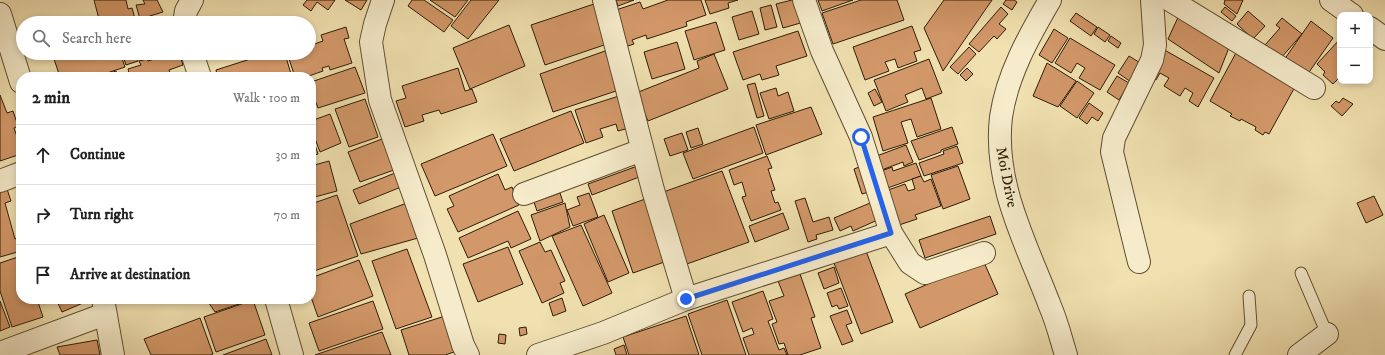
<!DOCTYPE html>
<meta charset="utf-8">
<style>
:root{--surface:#fff;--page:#f6f6f6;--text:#222;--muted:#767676;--line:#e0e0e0}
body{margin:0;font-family:"IM FELL DW Pica",serif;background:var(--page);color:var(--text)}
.controls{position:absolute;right:12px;top:12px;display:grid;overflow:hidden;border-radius:8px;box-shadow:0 2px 6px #0003}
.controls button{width:36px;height:36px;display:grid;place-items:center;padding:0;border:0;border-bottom:1px solid var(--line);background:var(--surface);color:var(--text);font:20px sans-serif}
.stop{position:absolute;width:12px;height:12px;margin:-9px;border:3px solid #2563eb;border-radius:50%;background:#fff}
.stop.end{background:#2563eb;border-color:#fff;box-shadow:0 1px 4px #0008}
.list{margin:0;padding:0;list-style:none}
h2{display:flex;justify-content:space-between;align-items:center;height:52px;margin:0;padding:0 16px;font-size:17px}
h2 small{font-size:13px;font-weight:400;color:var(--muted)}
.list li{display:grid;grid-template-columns:26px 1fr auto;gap:12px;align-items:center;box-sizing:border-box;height:60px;padding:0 16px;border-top:1px solid var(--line)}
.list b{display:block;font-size:15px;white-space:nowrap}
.list em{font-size:13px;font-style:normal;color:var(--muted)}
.icon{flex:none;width:22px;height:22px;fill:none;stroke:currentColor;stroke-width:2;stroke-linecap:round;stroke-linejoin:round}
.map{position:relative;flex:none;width:1385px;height:355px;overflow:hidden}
.search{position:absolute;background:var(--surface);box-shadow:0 2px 6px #0003;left:16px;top:16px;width:300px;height:44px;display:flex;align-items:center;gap:10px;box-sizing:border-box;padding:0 14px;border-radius:22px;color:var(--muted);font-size:15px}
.panel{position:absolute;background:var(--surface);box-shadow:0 2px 6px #0003;left:16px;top:72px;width:300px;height:232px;border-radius:16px}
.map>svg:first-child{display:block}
.building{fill:#d39869;stroke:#2e1d07}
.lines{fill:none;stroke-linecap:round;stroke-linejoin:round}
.service-casing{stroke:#5f4e31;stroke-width:13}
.minor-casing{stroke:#5f4e31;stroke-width:24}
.tertiary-casing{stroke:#5f4e31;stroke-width:24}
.service{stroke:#f6eccc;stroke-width:11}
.minor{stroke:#f6eccc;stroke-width:22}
.tertiary{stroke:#f6eccc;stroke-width:22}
.route{stroke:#2563eb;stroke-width:5}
.labels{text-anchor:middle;stroke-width:3.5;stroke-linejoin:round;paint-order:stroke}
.street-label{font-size:15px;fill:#2e1d07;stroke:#f6eccc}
</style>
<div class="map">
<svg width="1385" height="355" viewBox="0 0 1385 355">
<rect width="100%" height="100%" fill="#f1e1b0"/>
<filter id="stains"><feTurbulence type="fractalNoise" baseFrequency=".005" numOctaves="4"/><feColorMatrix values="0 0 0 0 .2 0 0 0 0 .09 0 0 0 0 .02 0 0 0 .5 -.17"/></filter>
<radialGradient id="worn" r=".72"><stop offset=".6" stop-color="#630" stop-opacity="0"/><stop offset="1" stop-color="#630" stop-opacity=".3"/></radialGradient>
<g class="building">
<path d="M94,0H126L128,9L132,8L136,22L131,23H100Z"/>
<path d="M143,0H157L163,12L140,19L136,5L145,4Z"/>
<path d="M307,0H335L328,10L317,2L311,11L303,5Z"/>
<path d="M345,0H367L361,10Z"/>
<path d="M412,0H424L453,20L444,32L408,6Z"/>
<path d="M430,0H468L455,17Z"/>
<path d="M471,0H499L468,39L451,26Z"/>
<path d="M616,0H634L618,6Z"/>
<path d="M668,0H701L706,15L686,22L687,26L647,39L646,35L632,40L634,44L622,48L610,12L640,2L643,9Z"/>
<path d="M705,0H738L728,3L729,8L710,14Z"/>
<path d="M792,0H798L804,22L783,28L776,4Z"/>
<path d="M818,0H853L822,11Z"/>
<path d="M861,0H897L904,20L833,44L822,13Z"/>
<path d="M944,0H992L943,71L924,28Z"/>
<path d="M1006,0H1014L1017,2L1012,10L1003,4Z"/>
<path d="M1225,0H1243L1237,14L1224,4Z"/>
<path d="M600,2L613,42L545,65L531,25Z"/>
<path d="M771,5L777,27L765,30L760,8Z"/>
<path d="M1001,7L1008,14L999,24L1006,29L997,39L994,36L979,52L969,44Z"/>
<path d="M1225,7L1236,16L1232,21L1221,12Z"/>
<path d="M752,11L759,34L739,40L732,17Z"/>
<path d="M1248,11L1265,26L1253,39L1237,24Z"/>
<path d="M1076,13L1097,27L1091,36L1070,21Z"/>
<path d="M1180,13L1230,45L1219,73L1168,39Z"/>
<path d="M153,17L155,23H142V21Z"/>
<path d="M1282,18L1302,34L1281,58L1265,45L1280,28L1276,25Z"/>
<path d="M1311,21L1333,38L1307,75L1284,60Z"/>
<path d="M716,22L725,50L694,60L685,31Z"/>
<path d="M509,25L525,66L470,89L453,48Z"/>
<path d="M912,26L921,50L914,52L917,61L898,68L895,59L885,62L889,71L865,80L853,47Z"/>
<path d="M346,27L349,38L344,39L352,63L330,70L329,66L322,68L323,71L306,77H295L287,53H309V46L323,41L321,35Z"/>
<path d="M1098,27L1110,35L1105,42L1094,34Z"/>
<path d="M1054,29L1068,38L1052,63L1039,55Z"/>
<path d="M798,31L807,56L776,66L779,75L762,80L760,74L743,80L733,52Z"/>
<path d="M1111,36L1121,43L1118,48L1108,41Z"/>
<path d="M1070,38L1115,65L1100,90L1079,78L1085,68L1077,63L1071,73L1055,63Z"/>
<path d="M1340,39V77L1333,84L1323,75L1325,72L1317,64Z"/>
<path d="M677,42L685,69L652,79L644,52Z"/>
<path d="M969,47L976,54L958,74L950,67Z"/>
<path d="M1161,48L1214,78L1198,107L1189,101L1193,93L1185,88L1180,96L1164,86L1169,78L1160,73L1156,80L1146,74Z"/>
<path d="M605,51L619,90L553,112L540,74Z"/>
<path d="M1237,51L1296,85L1269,134L1265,132L1263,135L1255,130L1256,127L1241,119L1240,121L1230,116L1232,114L1210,101Z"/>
<path d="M62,53H120L125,67L95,77H60L53,56Z"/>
<path d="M122,53H162L145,58L143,55L137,57L138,61L126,65Z"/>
<path d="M173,53H179L183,65L169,70L172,77H130L128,69L141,65L139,61L147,59L148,61Z"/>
<path d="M269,53L285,54L292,77H216L215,75H217L216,70Z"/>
<path d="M714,54L728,89L648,121L636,93L699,68L697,61Z"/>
<path d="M1129,56L1142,64L1131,82L1118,73Z"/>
<path d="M929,59L942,93L926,99L922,88L905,95L908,102L886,111L874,80Z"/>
<path d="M1047,63L1076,81L1058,107L1033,96Z"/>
<path d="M355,67L365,93L318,108L311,90V82Z"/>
<path d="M458,68L465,91L472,89L477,102L441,114L439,110L422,115L424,121L405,127L396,101L406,98L402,86Z"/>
<path d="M967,68L973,74L966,81L960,75Z"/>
<path d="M116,71L118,77H98Z"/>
<path d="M1117,76L1129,83L1119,100L1107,92Z"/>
<path d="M1077,81L1094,93L1077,118L1060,106Z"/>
<path d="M755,83L764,116L757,118L747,85Z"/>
<path d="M776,88L778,96L788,92L794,111L769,119L760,93Z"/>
<path d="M875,89L882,102L874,106L868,93Z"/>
<path d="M0,95L7,113L13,111L18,126L14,128L21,148V154L0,161Z"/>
<path d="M619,96L629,128L618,131L616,124L600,129L603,137L586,143L575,110Z"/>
<path d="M931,98L941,129L917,137L911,119L901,122L908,143L883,151L873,117Z"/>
<path d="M1343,98L1353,104L1342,116L1331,106L1336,101L1339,103Z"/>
<path d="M365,99L378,137L349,147L335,109Z"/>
<path d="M1089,103L1103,113L1098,121L1092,117L1087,124L1079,118Z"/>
<path d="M811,107L822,134L766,155L756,125Z"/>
<path d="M571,111L584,143L514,171L500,139Z"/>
<path d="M330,114L341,143L320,152L311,128V121Z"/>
<path d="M754,127L763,153L693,179L683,153Z"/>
<path d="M952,127L958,144L941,150V152L919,160L911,141Z"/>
<path d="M698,128L703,144L691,148L686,132Z"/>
<path d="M311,133L318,154L311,156Z"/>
<path d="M682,133L688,150L670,156L664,139Z"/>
<path d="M493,134L507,166L435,196L421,164Z"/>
<path d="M382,139L394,170L360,182L348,152Z"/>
<path d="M906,145L913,162L904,166L903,162L879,171L874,157Z"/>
<path d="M957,146L963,163L924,176L919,163L944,154L943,151Z"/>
<path d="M767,156L772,168L768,169L775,190L771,191L775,203L778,202L781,210L751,221L742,197L746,196L742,182L734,185L729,170Z"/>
<path d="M329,161L337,191L311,198V166Z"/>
<path d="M916,163L921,176L885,189L879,172L892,167L893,171Z"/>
<path d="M643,164L647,174L592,195L588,184Z"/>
<path d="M867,164L875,190L862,194L854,169Z"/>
<path d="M958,166L970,199L943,209L931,175Z"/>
<path d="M722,171L749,242L681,266L655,195Z"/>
<path d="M395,173L401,187L359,204L353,190Z"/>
<path d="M498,174L505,190L512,187L519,205L458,232L447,209L454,206L449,196Z"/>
<path d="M921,176L924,182L931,179L941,206L915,215L917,219L893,227L880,193L905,184L908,191L915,189L912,179Z"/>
<path d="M6,186L11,201L5,203L15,239L19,237L21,251L0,257V188Z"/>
<path d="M560,193L563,202L537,211L534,202Z"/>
<path d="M589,193L598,217L573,226L567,210L580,205L577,197Z"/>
<path d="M337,195L358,256L311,272V204Z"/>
<path d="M1374,196L1383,215L1366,223L1357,203Z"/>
<path d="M648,198L670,260L633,273L612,211Z"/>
<path d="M805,198L813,222L829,217L833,230L816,235L817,239L808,242L795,201Z"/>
<path d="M875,201L882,218L853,231L851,226L840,231L834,218Z"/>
<path d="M407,203L418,238L361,254L350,224Z"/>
<path d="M565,203L570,227L540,241L531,215Z"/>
<path d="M518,211L531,239L511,248L508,241L468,258L459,238Z"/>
<path d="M783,213L789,229L755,242L749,226Z"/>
<path d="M604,215L629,273L608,282L584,224Z"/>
<path d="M990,216L996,234L925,258L919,240Z"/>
<path d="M581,225L612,293L583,306L552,236Z"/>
<path d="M540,242L545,252L551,250L565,281L560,283L564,293L542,303L519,251Z"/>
<path d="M508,247L523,284L478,302L463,264Z"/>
<path d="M407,249L432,317L396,329L372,261Z"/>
<path d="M866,251L893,322L861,334L834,263Z"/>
<path d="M21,256V299H37L43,317L12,327L0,291V263Z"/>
<path d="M359,260L373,296L318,317L311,297V278Z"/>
<path d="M983,260L998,294L920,328L905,294Z"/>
<path d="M834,267L839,283L824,289L818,273Z"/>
<path d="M800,274L815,317L811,318L821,348L800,355H788L784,343L779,344L772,324L777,322L769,301L784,296L778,281Z"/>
<path d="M841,288L848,306L839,309L837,305L832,307L827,293Z"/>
<path d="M763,291L773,319L768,321L779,350L784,348L787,355H749L743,338L754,334L752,328L743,332L732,302Z"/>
<path d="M562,298L566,311L553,316L549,303Z"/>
<path d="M56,299H90V300L62,312Z"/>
<path d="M206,299H248V301L215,312Z"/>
<path d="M253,300L265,335L216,352L204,317Z"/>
<path d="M727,300L746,355H702L688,314Z"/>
<path d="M0,301L10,327L0,331Z"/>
<path d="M373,301L383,329L319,351L309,323Z"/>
<path d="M847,310L852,323L846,325L853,341L842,345L830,316Z"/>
<path d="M445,316L457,351L445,355H409L401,330Z"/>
<path d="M686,316L699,355H629L623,337Z"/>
<path d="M200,318L213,354L210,355H151L144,339Z"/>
<path d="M526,327L527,334L520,336L519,328Z"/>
<path d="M382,332L391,355H315Z"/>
<path d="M499,334L506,335L505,344L498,343Z"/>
<path d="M266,339L272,355H223Z"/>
<path d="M97,340L100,355H60L57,347Z"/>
<path d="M624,345L627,355H616L614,349Z"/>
</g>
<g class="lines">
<defs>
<g id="service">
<path d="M1301,273L1327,334"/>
<path d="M1235,355L1251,325L1249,296"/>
</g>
<g id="minor">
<path d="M383,0L375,24L371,42L380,100L435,255L463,345L468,355"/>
<path d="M604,0L653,190L686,299"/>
<path d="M804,0L822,51L861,137L891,233"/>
<path d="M1170,0L1314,88"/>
<path d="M1331,0L1352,15"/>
<path d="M0,14L21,82"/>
<path d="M184,23L186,11L192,0"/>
<path d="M1370,28L1385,39"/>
<path d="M192,53L200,77"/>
<path d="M0,181L21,173"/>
<path d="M524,194L642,150"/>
<path d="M1139,262L1112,152L1114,138L1152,60L1155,45L1152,0"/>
<path d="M103,299L113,355"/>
<path d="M276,299L292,355"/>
<path d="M0,353L105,314"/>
<path d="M538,355L603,333L686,299L891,233L910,263L925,273L984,253"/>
<path d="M1299,355L1327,334"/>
</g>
<path id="tertiary" d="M1050,0C1029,36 1007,75 1001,117C993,184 1027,245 1050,306C1057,322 1061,339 1066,355"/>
</defs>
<use href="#service" class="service-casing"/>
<use href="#minor" class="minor-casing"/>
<use href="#tertiary" class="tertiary-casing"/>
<use href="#service" class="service"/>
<use href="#minor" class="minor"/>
<use href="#tertiary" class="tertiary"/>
</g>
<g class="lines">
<path class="route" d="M686,299L891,233L861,137"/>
</g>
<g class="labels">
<g class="street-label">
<text transform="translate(1007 177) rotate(79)" y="5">Moi Drive</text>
</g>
</g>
<rect width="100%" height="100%" filter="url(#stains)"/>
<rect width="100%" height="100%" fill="url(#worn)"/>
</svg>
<div class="controls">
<button>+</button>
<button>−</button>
</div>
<div class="stop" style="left:861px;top:137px"></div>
<div class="stop end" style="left:686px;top:299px"></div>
<div class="search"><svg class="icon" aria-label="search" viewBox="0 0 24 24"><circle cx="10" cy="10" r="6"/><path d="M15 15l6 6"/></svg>Search here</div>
<section class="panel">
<h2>2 min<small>Walk · 100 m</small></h2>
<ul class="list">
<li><svg class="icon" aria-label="ahead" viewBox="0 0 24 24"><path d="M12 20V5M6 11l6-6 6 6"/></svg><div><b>Continue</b></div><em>30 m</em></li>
<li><svg class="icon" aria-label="right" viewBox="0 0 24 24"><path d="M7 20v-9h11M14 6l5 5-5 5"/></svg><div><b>Turn right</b></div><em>70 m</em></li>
<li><svg class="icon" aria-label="arrive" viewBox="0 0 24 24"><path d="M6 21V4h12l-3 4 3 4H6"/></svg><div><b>Arrive at destination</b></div></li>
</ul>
</section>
</div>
